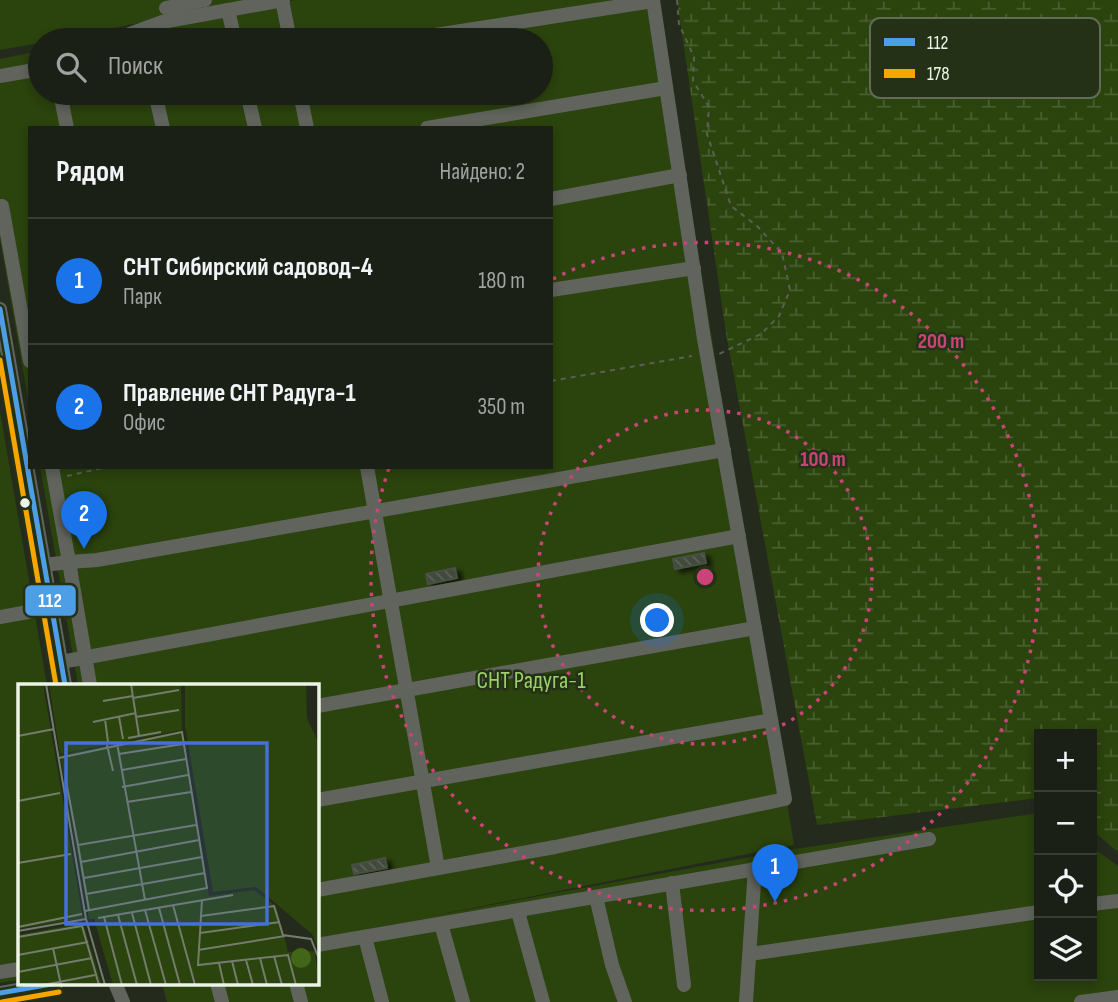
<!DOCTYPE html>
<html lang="ru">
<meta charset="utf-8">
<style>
:root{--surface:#1b2016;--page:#24281f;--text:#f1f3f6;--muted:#a0a3a1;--line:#393e35;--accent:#1a73e8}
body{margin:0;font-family:"Sofia Sans Condensed",sans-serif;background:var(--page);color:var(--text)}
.controls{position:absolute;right:21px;bottom:21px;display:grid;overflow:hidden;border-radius:0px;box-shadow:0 4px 10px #0003}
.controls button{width:63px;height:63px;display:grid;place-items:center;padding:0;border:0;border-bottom:2px solid var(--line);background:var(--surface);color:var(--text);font:35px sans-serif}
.you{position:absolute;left:658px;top:621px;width:24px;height:24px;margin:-18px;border:5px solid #fff;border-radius:50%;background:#1a73e8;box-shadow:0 0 0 10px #1a73e833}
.badge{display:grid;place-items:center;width:46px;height:46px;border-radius:50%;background:var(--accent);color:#fff;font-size:23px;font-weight:700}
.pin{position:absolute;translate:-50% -58px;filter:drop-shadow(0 2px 4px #0008)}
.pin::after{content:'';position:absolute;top:37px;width:24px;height:21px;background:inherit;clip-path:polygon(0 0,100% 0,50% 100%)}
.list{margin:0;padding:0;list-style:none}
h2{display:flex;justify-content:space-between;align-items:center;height:91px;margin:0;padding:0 28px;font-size:30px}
h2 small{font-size:23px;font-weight:400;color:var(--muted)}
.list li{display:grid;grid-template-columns:46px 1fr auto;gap:21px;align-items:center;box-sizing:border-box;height:126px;padding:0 28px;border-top:2px solid var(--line)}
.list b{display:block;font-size:26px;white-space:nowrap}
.list p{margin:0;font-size:23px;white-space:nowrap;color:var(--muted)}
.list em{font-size:23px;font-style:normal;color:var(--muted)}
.icon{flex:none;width:38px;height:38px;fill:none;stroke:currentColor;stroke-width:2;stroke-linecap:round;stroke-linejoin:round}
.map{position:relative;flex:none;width:1118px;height:1002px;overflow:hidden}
.search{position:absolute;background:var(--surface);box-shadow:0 4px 10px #0003;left:28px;top:28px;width:525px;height:77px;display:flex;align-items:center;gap:18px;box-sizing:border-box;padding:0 24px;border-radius:38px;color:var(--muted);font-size:26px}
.panel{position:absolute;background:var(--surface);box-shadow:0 4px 10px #0003;left:28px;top:126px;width:525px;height:343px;border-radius:0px}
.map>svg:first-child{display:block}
.wetland{fill:url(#wetland-marsh)}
.green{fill:#2b430d}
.building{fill:url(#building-back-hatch);stroke:#484f42;stroke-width:2;filter:url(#shadow)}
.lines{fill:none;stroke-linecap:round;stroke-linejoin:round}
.path{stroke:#5b6057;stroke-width:2;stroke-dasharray:5 5;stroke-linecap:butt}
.minor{stroke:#60645d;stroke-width:14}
.bus-1-casing{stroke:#243117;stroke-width:10}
.bus-2-casing{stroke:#243117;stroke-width:10}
.bus-1{stroke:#4d9ee5;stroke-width:5}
.bus-2{stroke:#f7a600;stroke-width:5}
.ring{fill:none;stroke:#ca4477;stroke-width:3.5;stroke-dasharray:3.5 7}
.bus-dot{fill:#ecf5e5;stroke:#243117;stroke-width:2.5}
.labels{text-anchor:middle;stroke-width:5;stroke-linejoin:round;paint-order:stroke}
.park-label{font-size:24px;fill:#9cd167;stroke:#243117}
.inset-road{fill:none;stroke:#747c6d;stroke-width:2}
.view{fill:#466fdb;fill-opacity:0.15;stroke:#466fdb;stroke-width:3.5}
.inset-edge{fill:none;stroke:#ecf5e5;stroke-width:3.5}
.key{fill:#243117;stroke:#606c55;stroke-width:2}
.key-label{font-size:19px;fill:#ecf5e5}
.centre{fill:#ca4477;stroke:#243117;stroke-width:3.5}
.ring-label{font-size:21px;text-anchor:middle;font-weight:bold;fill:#ca4477;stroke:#243117;stroke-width:5;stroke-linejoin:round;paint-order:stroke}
.line-badge{stroke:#243117;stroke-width:2.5}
.badge-label{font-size:19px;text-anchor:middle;font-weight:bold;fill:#fff}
</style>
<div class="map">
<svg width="1118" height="1002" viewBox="0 0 1118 1002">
<defs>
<pattern id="wetland-marsh" width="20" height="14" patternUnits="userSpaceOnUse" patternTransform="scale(1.75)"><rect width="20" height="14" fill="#2b430d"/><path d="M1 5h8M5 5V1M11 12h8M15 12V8" fill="none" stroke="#4a5f30"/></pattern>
<pattern id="building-back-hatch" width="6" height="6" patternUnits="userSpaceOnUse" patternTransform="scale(1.75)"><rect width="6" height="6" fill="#42483d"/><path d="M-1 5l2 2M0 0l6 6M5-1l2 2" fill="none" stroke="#5d6359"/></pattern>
<filter id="shadow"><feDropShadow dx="5.5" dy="3.5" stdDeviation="2" flood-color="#0009"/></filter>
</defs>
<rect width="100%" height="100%" fill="#242b1d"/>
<path class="wetland" d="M677,0H1118V852L1092,830V734H1039V798L817,825L726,333Z"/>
<g class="green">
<path d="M0,0H257L52,40H40V43L0,50Z"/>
<path d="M295,0H657L794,845L431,916L788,850L1039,813V976H1092V847L1118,866V1002H167L162,983H317V685H78L40,467H551V128H30V410L0,239V59L40,51V93H541V40H92Z"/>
<path d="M0,411L47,685H19V980L0,983Z"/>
</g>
<g class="building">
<path d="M704,553L706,563L675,569L673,559Z"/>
<path d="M455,568L457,578L428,584L426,574Z"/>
<path d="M385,858L387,868L354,874L352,865Z"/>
</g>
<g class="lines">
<g class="path">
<path d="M677,0L679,24L694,57L693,81L709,107L707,134L731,206L757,226L782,253L790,290L779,316L761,334L719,354"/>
<path d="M551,381L692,356"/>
<path d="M67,476L107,467"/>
</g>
<g class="minor">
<path d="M282,0L290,40"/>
<path d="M166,8L205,0"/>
<path d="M228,10L235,40"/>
<path d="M113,40L162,22L283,0"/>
<path d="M403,40L653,1"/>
<path d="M0,76L40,69"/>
<path d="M60,93L67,128"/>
<path d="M155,93L163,128"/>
<path d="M247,93L255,128"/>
<path d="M300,93L307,128"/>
<path d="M427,128L666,88"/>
<path d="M551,199L680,175"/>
<path d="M2,206L30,361"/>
<path d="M551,290L694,268"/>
<path d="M0,309L65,685"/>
<path d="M367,467L438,868"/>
<path d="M44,565L69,562L52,467"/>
<path d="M0,617L28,612"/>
<path d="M61,662L739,536"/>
<path d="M90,685L69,562L97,560L724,450"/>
<path d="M317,706L755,628"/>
<path d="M317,800L771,720"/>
<path d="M672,883L684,985"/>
<path d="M317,890L555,847L785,799L704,339L653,0"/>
<path d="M596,897L612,965L625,1002"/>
<path d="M1092,904L1118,901"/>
<path d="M518,912L543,1002"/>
<path d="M441,924L463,1002"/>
<path d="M365,937L382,1002"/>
<path d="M317,945L929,839"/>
<path d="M750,954L1039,912"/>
<path d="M0,972L19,969"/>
<path d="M115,983L123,1002"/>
<path d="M217,983L222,1002"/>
<path d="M296,983L301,1002"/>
<path d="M0,993L57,983"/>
<path d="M746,1002L755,868"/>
<path d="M1081,1002L1118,997"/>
</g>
<defs>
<g id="bus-1">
<path d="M0,309L65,685"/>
<path d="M0,993L57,983"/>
</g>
<g id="bus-2">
<path d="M0,360L56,685"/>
<path d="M2,1002L59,992"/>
</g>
</defs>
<use href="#bus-1" class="bus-1-casing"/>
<use href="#bus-2" class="bus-2-casing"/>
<use href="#bus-1" class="bus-1"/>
<use href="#bus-2" class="bus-2"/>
</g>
<g class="ring">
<circle cx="705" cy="577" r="167"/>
<path d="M553 279A334 334 0 1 1 389 468"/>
</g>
<circle class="bus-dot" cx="25" cy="503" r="6"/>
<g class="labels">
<g class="park-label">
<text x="531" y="688">СНТ Радуга-1</text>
</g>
</g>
<g transform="translate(18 684)">
<rect width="301" height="301" fill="#242b1d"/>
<path d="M167,0H288L289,34L301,60V267L294,250L238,203L195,208L167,42Z" fill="#2b430d"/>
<path d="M0,0H25L65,234L0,245ZM31,0H163L164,46L42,70ZM164,47L191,212L236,206L258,222L270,268L297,267L301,301H95L76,235H71L42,71ZM65,239L84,301H0V251Z" fill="#2b430d"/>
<path d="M273 274a10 10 0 1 1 20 0a10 10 0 1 1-20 0Z" fill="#426517"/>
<path class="inset-road" d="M28,0L68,235L87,301M113,0L121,52M115,14L161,6M85,17L115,12M101,33L105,55M118,33L161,26M87,35L90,58M75,38L118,29M0,52L36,45M110,54L143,48M99,59L127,216M89,61L95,87M101,70L165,60M41,74L164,48L189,204L67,227M104,86L168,75M48,97L60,161M104,103L170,91M0,117L42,109M109,118L173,108M63,178L181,156M0,179L53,170M66,194L184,173M68,210L187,189M184,216L180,281L270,271L278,301M155,221L177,301M141,224L162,301M71,226L60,161L178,141M127,226L148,301M114,229L133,301M100,231L119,301M183,232L256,222L265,251L293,255L301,275M86,233L104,301M80,234L215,211M0,243L64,230M0,247L68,235M182,249L262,238M0,253L64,242L81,301M35,264L43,301M180,266L267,252M0,271L70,258M256,272L264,301M242,274L249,301M228,276L235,301M214,277L220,301M201,279L206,301M0,288L74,274M25,301L77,291"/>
<path class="view" d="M48,59H249V240H48Z"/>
<rect width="301" height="301" class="inset-edge"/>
</g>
<rect x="870" y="18" width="230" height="80" rx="10" class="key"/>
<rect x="884" y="38" width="31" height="8" fill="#4d9ee5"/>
<rect x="884" y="69" width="31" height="9" fill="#f7a600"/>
<g class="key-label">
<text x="927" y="49">112</text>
<text x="927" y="80">178</text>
</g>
<circle cx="705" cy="577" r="10" class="centre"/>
<g class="ring-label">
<text x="941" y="348">200 m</text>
<text x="823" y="466">100 m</text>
</g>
<rect class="line-badge" x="24" y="584" width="53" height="33" rx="7" fill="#4d9ee5"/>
<g class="badge-label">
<text x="50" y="607">112</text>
</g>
</svg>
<div class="controls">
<button>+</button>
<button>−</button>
<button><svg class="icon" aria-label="locate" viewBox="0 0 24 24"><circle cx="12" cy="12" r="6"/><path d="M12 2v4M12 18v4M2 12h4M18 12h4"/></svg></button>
<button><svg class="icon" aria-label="layers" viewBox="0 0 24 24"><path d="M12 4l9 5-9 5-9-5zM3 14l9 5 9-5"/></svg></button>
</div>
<div class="you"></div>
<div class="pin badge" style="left:775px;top:902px">1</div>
<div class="pin badge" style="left:84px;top:549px">2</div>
<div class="search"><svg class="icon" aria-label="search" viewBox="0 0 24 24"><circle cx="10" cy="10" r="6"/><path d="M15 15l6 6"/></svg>Поиск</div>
<section class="panel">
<h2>Рядом<small>Найдено: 2</small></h2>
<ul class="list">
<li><span class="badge">1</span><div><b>СНТ Сибирский садовод-4</b><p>Парк</p></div><em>180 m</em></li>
<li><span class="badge">2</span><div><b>Правление СНТ Радуга-1</b><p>Офис</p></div><em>350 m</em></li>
</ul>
</section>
</div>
